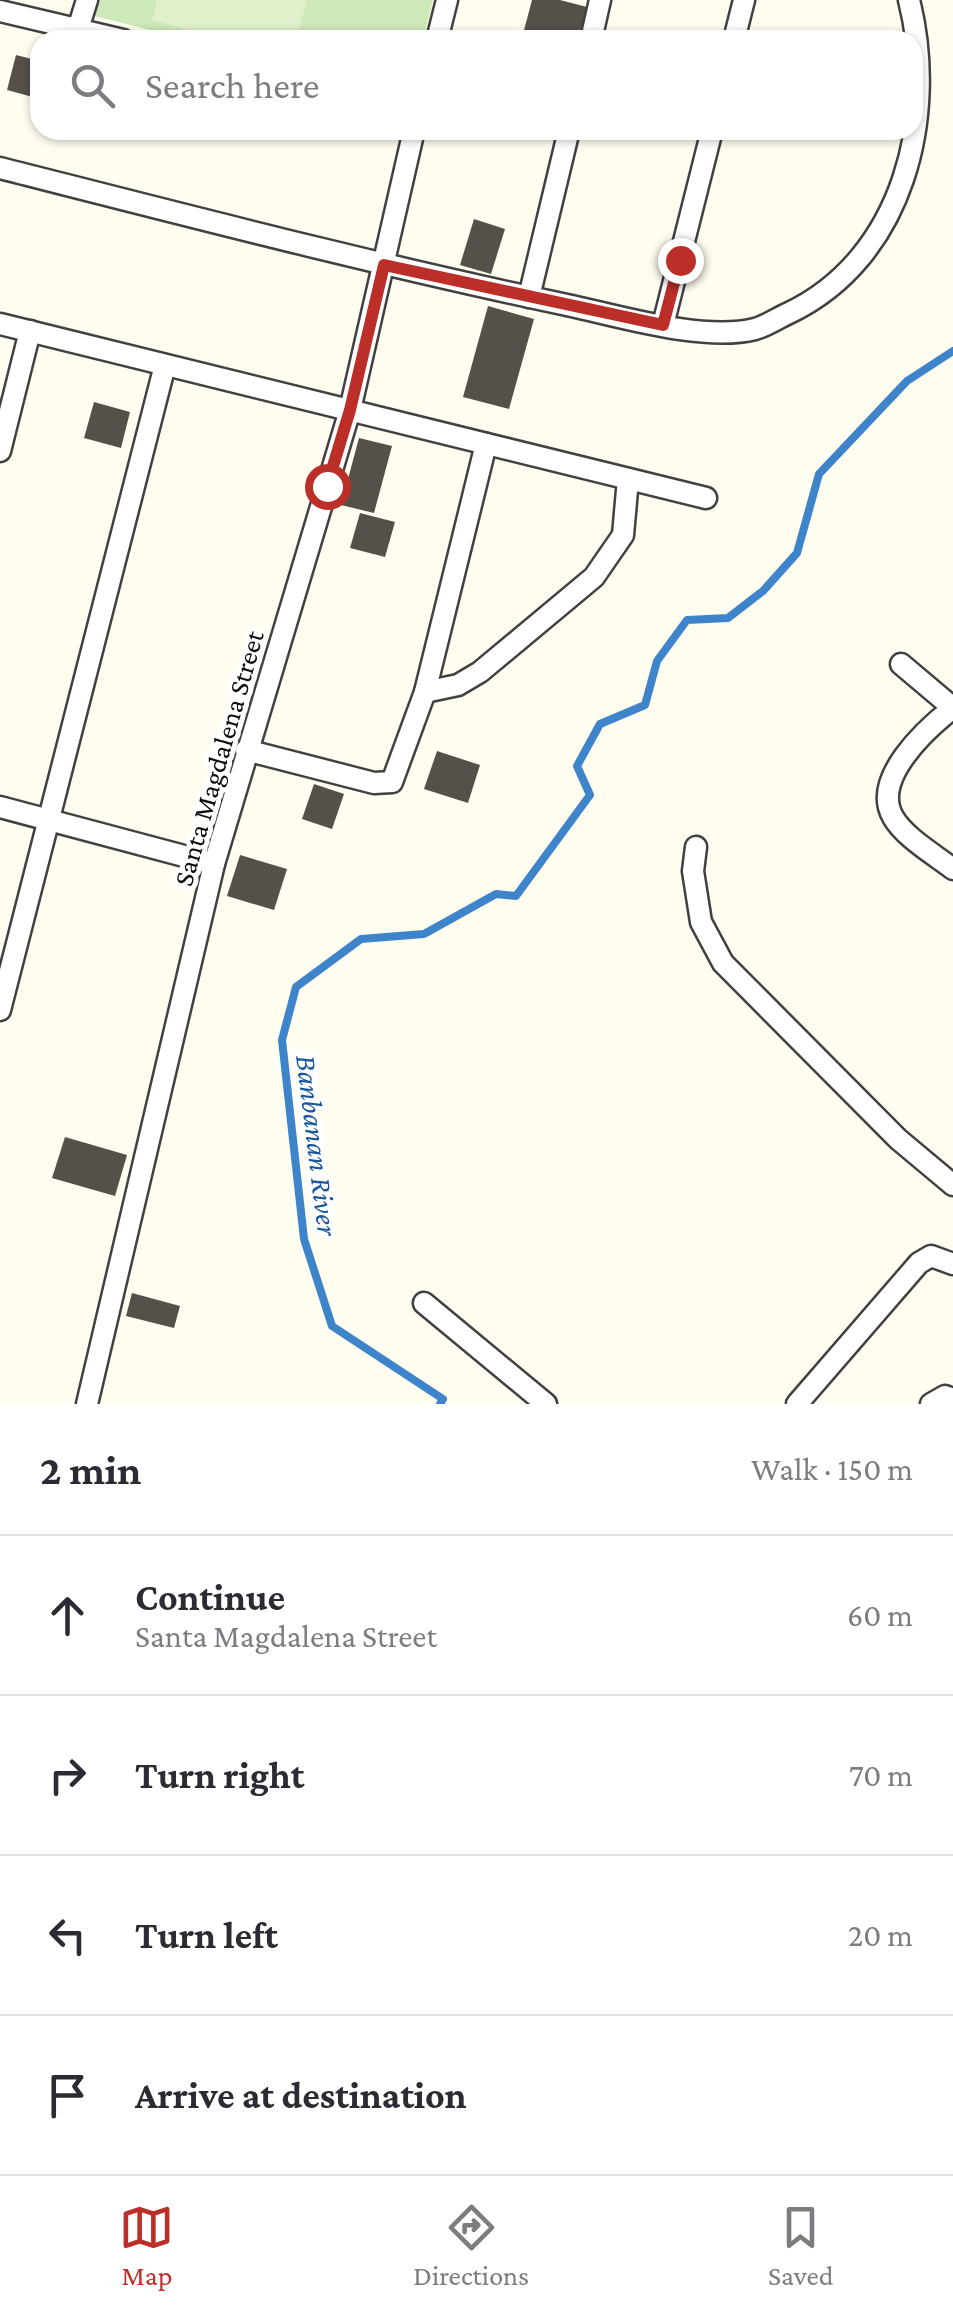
<!DOCTYPE html>
<meta charset="utf-8">
<style>
:root{--surface:#fff;--page:#f7f7f7;--text:#2b2b33;--muted:#7c7c81;--line:#e1e1e2;--accent:#bb2f28}
body{margin:0;font-family:"Crimson Pro",serif;background:var(--page);color:var(--text)}
.stop{position:absolute;width:30px;height:30px;margin:-22px;border:8px solid #bb2f28;border-radius:50%;background:#fff}
.stop.end{background:#bb2f28;border-color:#fff;box-shadow:0 2px 10px #0008}
.list{margin:0;padding:0;list-style:none}
h2{display:flex;justify-content:space-between;align-items:center;height:130px;margin:0;padding:0 40px;font-size:42px}
h2 small{font-size:32px;font-weight:400;color:var(--muted)}
.list li{display:grid;grid-template-columns:65px 1fr auto;gap:30px;align-items:center;box-sizing:border-box;height:160px;padding:0 40px;border-top:2px solid var(--line)}
.list b{display:block;font-size:38px;white-space:nowrap}
.list p{margin:0;font-size:32px;white-space:nowrap;color:var(--muted)}
.list em{font-size:32px;font-style:normal;color:var(--muted)}
.icon{flex:none;width:55px;height:55px;fill:none;stroke:currentColor;stroke-width:2;stroke-linecap:round;stroke-linejoin:round}
.map{position:relative;flex:none;width:953px;height:1404px;overflow:hidden}
.search{position:absolute;background:var(--surface);box-shadow:0 2px 8px #0004;left:30px;right:30px;top:30px;height:110px;display:flex;align-items:center;gap:25px;box-sizing:border-box;padding:0 35px;border-radius:30px;color:var(--muted);font-size:38px}
.sheet{height:770px;background:var(--surface)}
nav{display:flex;justify-content:space-around;align-items:center;box-sizing:border-box;height:140px;border-top:2px solid var(--line);background:var(--surface);font-size:28px;color:var(--muted)}
nav a{display:grid;justify-items:center;gap:5px}
nav .on{color:var(--accent)}
.map>svg:first-child{display:block}
.green{fill:#cde8b9}
.pitch{fill:#dff0cb}
.lines{fill:none;stroke-linecap:round;stroke-linejoin:round}
.stream{stroke:#3d84cb;stroke-width:8}
.building{fill:#56504a}
.minor-casing{stroke:#414141;stroke-width:25}
.minor{stroke:#fff;stroke-width:20}
.route{stroke:#bb2f28;stroke-width:12}
.labels{text-anchor:middle;stroke-width:10;stroke-linejoin:round;paint-order:stroke}
.street-label{font-size:28px;fill:#0e0e0e;stroke:#fff}
.water-label{font-size:30px;font-style:italic;fill:#19579d;stroke:#fff}
</style>
<div class="map">
<svg width="953" height="1404" viewBox="0 0 953 1404">
<rect width="100%" height="100%" fill="#fffdef"/>
<path class="green" d="M96,0H433L423,40H189L91,15Z"/>
<path class="pitch" d="M157,0H307L296,40H223L152,20Z"/>
<g class="lines">
<path class="stream" d="M440,1404L443,1399L332,1326L304,1239L282,1040L296,987L361,939L424,934L496,894L516,896L590,795L577,766L600,724L645,705L657,661L687,620L728,618L763,591L797,553L819,474L907,381L953,351"/>
</g>
<g class="building">
<path d="M532,0H560L587,7L578,40L523,34Z"/>
<path d="M16,55L40,61V99L7,90Z"/>
<path d="M474,219L505,229L491,274L460,265Z"/>
<path d="M488,306L534,319L509,409L463,397Z"/>
<path d="M94,402L130,412L121,448L84,438Z"/>
<path d="M359,438L392,446L374,513L341,505Z"/>
<path d="M360,513L395,522L385,557L350,548Z"/>
<path d="M437,751L480,765L468,803L424,789Z"/>
<path d="M314,784L344,794L332,829L302,819Z"/>
<path d="M240,855L287,869L274,910L227,896Z"/>
<path d="M65,1137L127,1155L115,1196L52,1178Z"/>
<path d="M132,1293L180,1306L174,1328L126,1316Z"/>
</g>
<g class="lines">
<defs>
<g id="minor">
<path d="M0,11L123,40"/>
<path d="M78,29L87,0"/>
<path d="M437,40L447,0"/>
<path d="M591,40L600,0"/>
<path d="M734,40L744,0"/>
<path d="M0,168C189,216 377,265 567,305C619,316 703,342 755,329C766,326 778,318 789,313C904,258 938,116 909,0"/>
<path d="M529,297L569,130"/>
<path d="M0,324L706,498"/>
<path d="M663,325L712,130"/>
<path d="M0,451L30,331"/>
<path d="M901,664L952,707"/>
<path d="M425,692L458,685L480,672L594,577L623,535L628,479"/>
<path d="M953,708C926,729 871,779 893,817C904,837 935,855 953,869"/>
<path d="M246,750L374,783L392,782L425,692L486,444"/>
<path d="M0,807L214,864"/>
<path d="M696,847L693,871L701,922L723,963L898,1139L953,1185"/>
<path d="M0,1010L165,365"/>
<path d="M424,1303L546,1404"/>
<path d="M87,1404L214,864L350,410L414,130"/>
<path d="M797,1404L919,1263L931,1256L953,1264"/>
<path d="M931,1404L945,1396L953,1399"/>
</g>
</defs>
<use href="#minor" class="minor-casing"/>
<use href="#minor" class="minor"/>
</g>
<g class="lines">
<path class="route" d="M327,486L350,410L384,265L663,325L680,260"/>
</g>
<g class="labels">
<g class="street-label">
<text transform="translate(218 758) rotate(-74)" y="10">Santa Magdalena Street</text>
</g>
<g class="water-label">
<text transform="translate(317 1145) rotate(83)" y="10">Banbanan River</text>
</g>
</g>
</svg>
<div class="stop" style="left:327px;top:486px"></div>
<div class="stop end" style="left:680px;top:260px"></div>
<div class="search"><svg class="icon" aria-label="search" viewBox="0 0 24 24"><circle cx="10" cy="10" r="6"/><path d="M15 15l6 6"/></svg>Search here</div>
</div>
<section class="sheet">
<h2>2 min<small>Walk · 150 m</small></h2>
<ul class="list">
<li><svg class="icon" aria-label="ahead" viewBox="0 0 24 24"><path d="M12 20V5M6 11l6-6 6 6"/></svg><div><b>Continue</b><p>Santa Magdalena Street</p></div><em>60 m</em></li>
<li><svg class="icon" aria-label="right" viewBox="0 0 24 24"><path d="M7 20v-9h11M14 6l5 5-5 5"/></svg><div><b>Turn right</b></div><em>70 m</em></li>
<li><svg class="icon" aria-label="left" viewBox="0 0 24 24"><path d="M17 20v-9H6M10 6l-5 5 5 5"/></svg><div><b>Turn left</b></div><em>20 m</em></li>
<li><svg class="icon" aria-label="arrive" viewBox="0 0 24 24"><path d="M6 21V4h12l-3 4 3 4H6"/></svg><div><b>Arrive at destination</b></div></li>
</ul>
</section>
<nav>
<a class="on"><svg class="icon" aria-label="map" viewBox="0 0 24 24"><path d="M3 6l6-2 6 2 6-2v14l-6 2-6-2-6 2zM9 4v14M15 6v14"/></svg>Map</a>
<a><svg class="icon" aria-label="directions" viewBox="0 0 24 24"><path d="M12 3l9 9-9 9-9-9zM9 14v-3h6M13 9l2 2-2 2"/></svg>Directions</a>
<a><svg class="icon" aria-label="saved" viewBox="0 0 24 24"><path d="M7 4h10v16l-5-4-5 4z"/></svg>Saved</a>
</nav>
